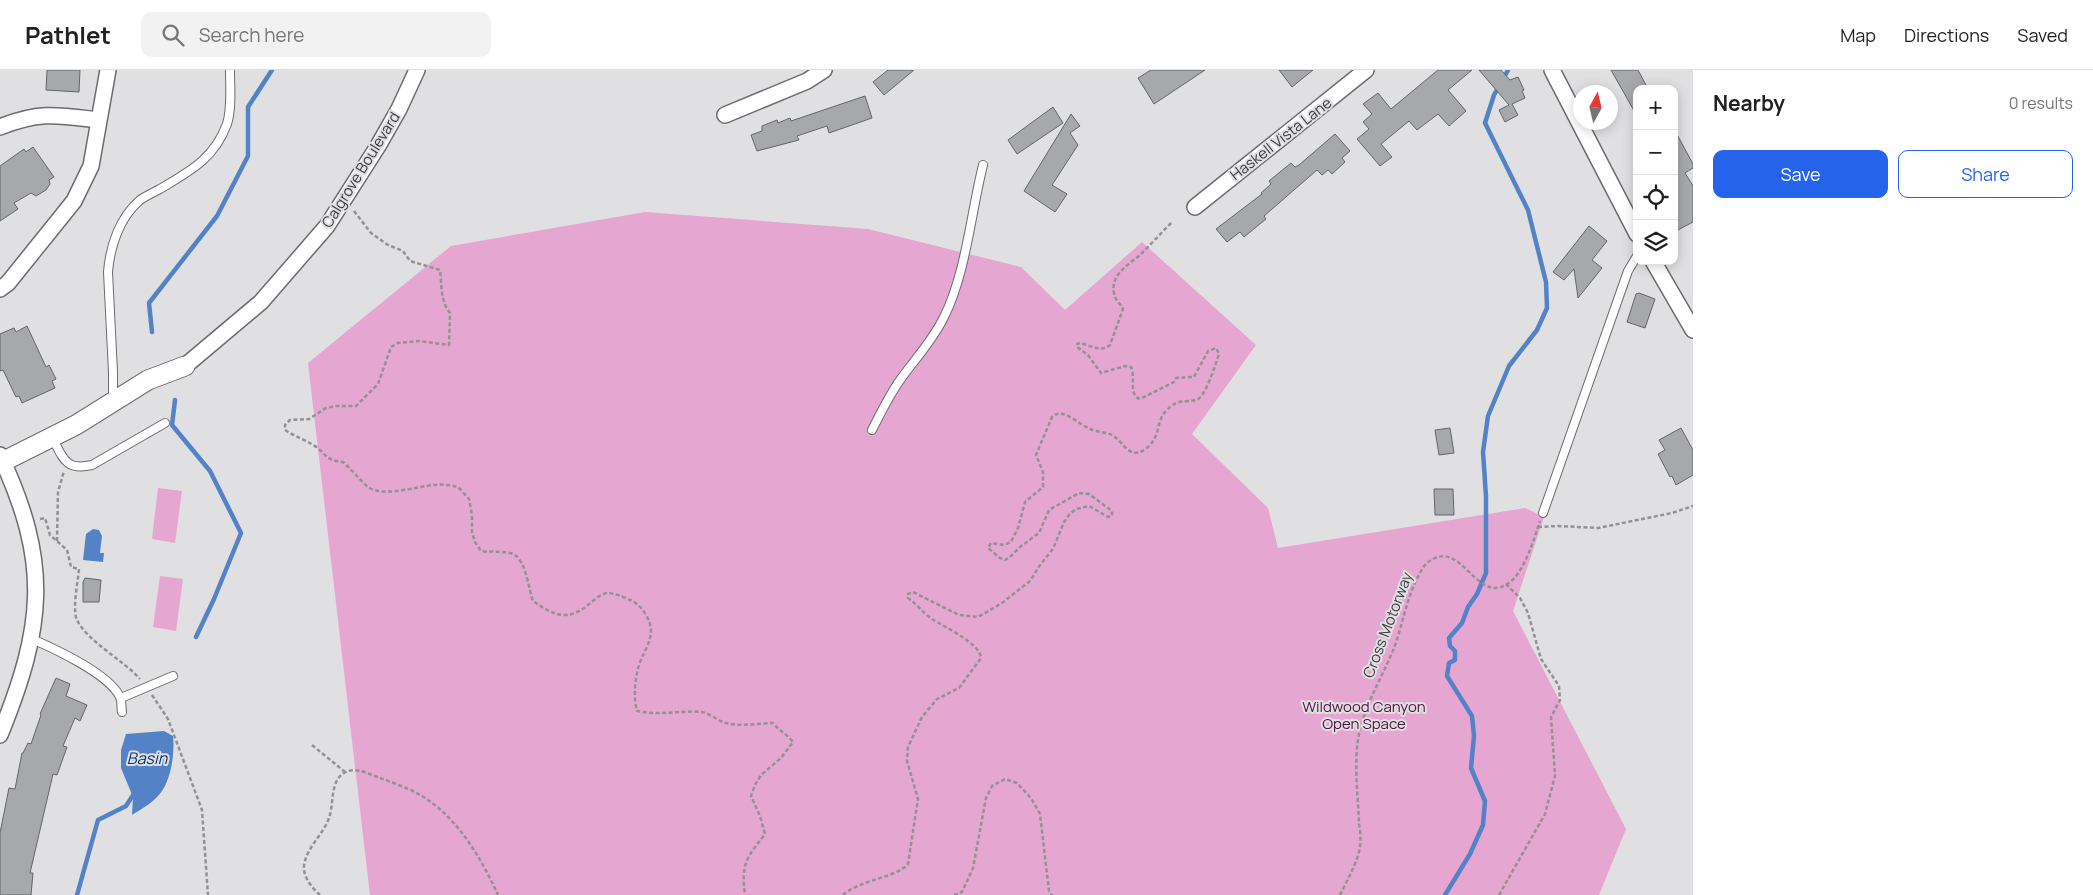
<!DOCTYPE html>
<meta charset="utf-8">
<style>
:root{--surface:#fff;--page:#f2f2f2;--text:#222;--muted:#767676;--line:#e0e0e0;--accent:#2563eb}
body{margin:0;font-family:Manrope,sans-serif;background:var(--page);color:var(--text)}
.controls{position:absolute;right:15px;top:15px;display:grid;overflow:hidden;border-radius:10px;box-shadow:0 2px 12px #0003}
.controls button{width:45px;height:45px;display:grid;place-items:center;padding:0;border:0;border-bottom:1px solid var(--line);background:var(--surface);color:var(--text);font:25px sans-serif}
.compass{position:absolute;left:1573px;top:15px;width:45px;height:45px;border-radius:50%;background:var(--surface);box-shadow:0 2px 12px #0003;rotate:8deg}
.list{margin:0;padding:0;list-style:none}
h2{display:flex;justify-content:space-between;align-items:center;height:65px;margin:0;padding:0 20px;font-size:21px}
h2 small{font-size:16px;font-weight:400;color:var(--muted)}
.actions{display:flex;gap:10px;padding:15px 20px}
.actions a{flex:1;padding:11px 0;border:1px solid var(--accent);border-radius:10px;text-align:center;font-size:18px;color:var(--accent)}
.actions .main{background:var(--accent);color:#fff}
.icon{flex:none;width:28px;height:28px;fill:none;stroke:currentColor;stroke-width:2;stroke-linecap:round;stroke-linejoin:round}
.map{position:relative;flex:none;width:1693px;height:825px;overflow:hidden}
header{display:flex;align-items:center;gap:30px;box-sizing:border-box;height:70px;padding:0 25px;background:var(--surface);border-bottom:1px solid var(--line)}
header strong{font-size:24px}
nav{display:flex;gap:28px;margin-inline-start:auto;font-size:18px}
.search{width:350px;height:45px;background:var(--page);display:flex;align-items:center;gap:12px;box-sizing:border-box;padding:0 18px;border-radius:10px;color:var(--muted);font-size:19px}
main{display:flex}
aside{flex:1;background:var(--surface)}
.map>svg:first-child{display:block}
.green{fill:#e6a6d2}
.water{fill:#5383c6}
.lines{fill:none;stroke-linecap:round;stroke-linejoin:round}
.stream{stroke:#5383c6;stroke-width:4.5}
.building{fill:#a7a8ab;stroke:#646568}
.service-casing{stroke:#6c6c6f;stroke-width:10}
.minor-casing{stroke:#6c6c6f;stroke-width:18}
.tertiary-casing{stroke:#6c6c6f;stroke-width:21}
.path{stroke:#929193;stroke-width:2.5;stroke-dasharray:4 2.5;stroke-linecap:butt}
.service{stroke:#fff;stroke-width:8}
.minor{stroke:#fff;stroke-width:15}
.tertiary{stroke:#fff;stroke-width:19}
.labels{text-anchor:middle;stroke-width:4;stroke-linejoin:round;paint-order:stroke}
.street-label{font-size:15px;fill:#3d3c3e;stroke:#e0dfe2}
.park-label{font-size:15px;fill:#520e43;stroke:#e0dfe2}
.water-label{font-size:16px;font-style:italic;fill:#033572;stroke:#e0dfe2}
</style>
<header>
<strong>Pathlet</strong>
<div class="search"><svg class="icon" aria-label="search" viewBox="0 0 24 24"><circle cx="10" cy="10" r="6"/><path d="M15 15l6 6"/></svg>Search here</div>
<nav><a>Map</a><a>Directions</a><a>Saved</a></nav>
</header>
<main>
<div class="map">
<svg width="1693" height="825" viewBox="0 0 1693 825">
<rect width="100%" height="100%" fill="#e0dfe2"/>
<g class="green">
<path d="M645,142L868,159L1021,197L1065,240L1142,172L1256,275L1192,364L1268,438L1278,478L1525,438L1544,447L1513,541L1626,759L1599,825H370L308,293L451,176Z"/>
<path d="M158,418L182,421L175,473L152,469Z"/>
<path d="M160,506L183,509L176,561L153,557Z"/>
</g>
<g class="water">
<path d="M93,459L99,460L102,466L100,483H104L103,492L83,490L86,464Z"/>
<path d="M164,661L173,666C175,683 171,713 158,726C151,734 141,739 132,745L133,727L121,698V680L126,664Z"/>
</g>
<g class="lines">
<g class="stream">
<path d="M1503,9L1508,0"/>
<path d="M152,262L149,233L217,146L248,86V37L272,0"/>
<path d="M175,330L172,355L210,401L241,463L214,529L196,567"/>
<path d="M77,825L98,750L126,736L135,722"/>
<path d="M1445,825L1470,784L1483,755L1485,731L1471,698L1474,666L1472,646L1447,606L1449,593L1455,590V581L1450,576L1449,568L1462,553L1468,537L1477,524L1486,503V427L1483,382L1488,346L1509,296L1537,260L1547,238L1546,212L1528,140L1485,53L1494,25L1499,16"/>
</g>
</g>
<g class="building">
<path d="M47,0H80L79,22L46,20Z"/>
<path d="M888,0H914L884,25L873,12Z"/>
<path d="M1151,0H1205L1154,34L1138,8Z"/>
<path d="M1279,0H1313L1292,17Z"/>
<path d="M1438,0H1472L1448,20L1466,41L1449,56L1438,44L1417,60L1409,51L1381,74L1392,87L1380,96L1357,69L1369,59L1363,52L1372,44L1363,34L1378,23L1391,39Z"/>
<path d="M1479,0H1501L1510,10L1518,7L1524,20L1522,21L1525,28L1512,34L1518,45L1505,52L1499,40L1509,35Z"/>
<path d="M1611,0H1638L1648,19H1637V46Z"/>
<path d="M865,26L872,48L829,63L827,56L797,66L799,70L757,81L751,65L762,61V56L777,50L778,53L790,48L791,51Z"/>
<path d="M1053,37L1063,53L1017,84L1008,70Z"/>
<path d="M1071,44L1080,56L1070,63L1078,75L1052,115L1067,124L1055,142L1024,121Z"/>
<path d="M1674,59L1693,94V98L1685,103L1693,116V152L1674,162Z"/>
<path d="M1335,64L1350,81L1342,88L1345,92L1332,104L1328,100L1322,105L1317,100L1264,146L1266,149L1244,167L1240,162L1227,172L1216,159L1262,124L1261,123L1271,114L1269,111L1291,93L1295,97L1299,95Z"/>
<path d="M33,77L54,107L49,110L50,114L46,120L36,126L31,123L14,133L18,139L0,151V96L24,79L26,82Z"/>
<path d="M1589,156L1607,171L1592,190L1602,198L1578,228L1574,199L1564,210L1553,202Z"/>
<path d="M1639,223L1655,229L1645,258L1627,252L1636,224Z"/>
<path d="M27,256L46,297L49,295L56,309L52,311L55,318L22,333L19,326L16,327L3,300L0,301V264L14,258L16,262Z"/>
<path d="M1450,358L1454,383L1439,385L1435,360Z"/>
<path d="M1681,358L1693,380V405L1676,415L1672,406L1670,407L1658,384L1665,380L1659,370Z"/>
<path d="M1434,419H1453L1454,445H1435Z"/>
<path d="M85,508L101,510L99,532H83V512Z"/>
<path d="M56,608L70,614L66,626L87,635L80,651L75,648L63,676L67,677L57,705L53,704L30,803H33L31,825H0V763L9,718L15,719L22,683H23L28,673L31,674L41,645L40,644Z"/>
</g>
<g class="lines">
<defs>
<g id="service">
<path d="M113,330V302L108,202C110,177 119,148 140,130C146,126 154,122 160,119C190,101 214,89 227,54C232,38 230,17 230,0"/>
<path d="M872,360C880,344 888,328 898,313C913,291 932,272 944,247C966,203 971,143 983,95"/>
<path d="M52,367C63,388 65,401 92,395L165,353"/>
<path d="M1543,443L1628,201L1637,186"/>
<path d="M32,569C55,579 109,604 120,627C122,631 121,637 122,642"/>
<path d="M121,628L173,606"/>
</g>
<g id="minor">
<path d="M1552,0L1637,164"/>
<path d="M725,45L807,11L824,0"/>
<path d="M0,57C40,41 57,45 98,50"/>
<path d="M1195,137L1366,0"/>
<path d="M1653,191L1693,260"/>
<path d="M0,219L8,213L74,131L91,96L108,0"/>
<path d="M185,296L261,232L327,156L378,76L399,39L417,0"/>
<path d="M0,385C51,494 44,556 0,665"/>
</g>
<path id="tertiary" d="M0,393L76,355L148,310L185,296"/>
</defs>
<use href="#service" class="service-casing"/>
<use href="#minor" class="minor-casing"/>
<use href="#tertiary" class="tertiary-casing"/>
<g class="path">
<path d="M354,141L371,163L388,175L403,181L410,191L440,200C442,215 440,231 450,243L449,275L419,271L398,273L391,277L378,314L356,336H336L326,338L309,349L290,350L285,355V360C294,366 304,369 313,375C327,383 323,390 343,392C352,400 359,409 368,417C383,428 418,416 434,415C442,414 450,415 458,417L469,429L472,445V462L475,472L481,481C491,482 500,481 510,483C526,486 528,518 533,531C553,545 567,552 588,535C593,531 600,524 607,523C614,523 624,527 630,530C637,533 642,538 646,545C658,565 645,577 639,595C635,609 633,627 637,641C660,646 680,640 702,642C711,644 718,651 726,653C740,657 759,653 773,653C779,661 787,664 793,672L781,688L761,705L755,715L751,726L760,746L765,764C746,789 741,793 745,825"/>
<path d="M40,449L45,448L50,465L67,480L71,497L79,499C78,511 72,540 77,550C87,571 123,590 140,609"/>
<path d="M1538,457L1558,456L1598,458L1672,443L1693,436"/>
<path d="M57,471L58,422L64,401"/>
<path d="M152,625L168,649L202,740L208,825"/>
<path d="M312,675L345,702"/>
<path d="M320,825C312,818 303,807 304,796C306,778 323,765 329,748C334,734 330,711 344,703C355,696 369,704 380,708C394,713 410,719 422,726C458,748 481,788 498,825"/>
<path d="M843,825C861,809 896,808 908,794L918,729L907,691L908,677L922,647L937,629L959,618L981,588C980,573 944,557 932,549C923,543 917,534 908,528V524L913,522L959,545L978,547L1002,533L1030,511L1040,495L1053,479L1064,452L1069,445L1076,439L1089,436L1108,447L1112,446V441L1089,424L1079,423L1049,440L1039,463L1020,477L1009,488L1005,490L1000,488L988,478L991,473L1004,475L1011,472L1018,458L1025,432L1043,417V402L1036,385L1052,347C1056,344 1058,343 1063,344C1071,346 1081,355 1090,359C1097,362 1106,362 1112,365C1123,371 1129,390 1144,380C1162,368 1155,352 1166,341C1179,327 1185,334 1198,329C1206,325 1216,293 1219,284L1216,278L1208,281L1194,307L1176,308L1174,312L1140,329C1128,325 1136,308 1131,297L1125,296L1101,303L1088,285L1077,277V274L1080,273C1090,275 1101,283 1110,275L1123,239C1120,232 1115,231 1114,223C1110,202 1133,193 1144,181C1153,172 1162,162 1171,153"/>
<path d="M954,825L962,822L973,798L986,728L992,716L1005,709L1017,713L1031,728L1040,744L1049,821L1052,825"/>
<path d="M1340,825C1347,810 1358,792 1360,776C1361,769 1360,760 1359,753C1358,726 1354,696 1358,670C1363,637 1382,608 1394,578C1403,554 1407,525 1420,503C1424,495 1427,492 1435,488C1464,475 1479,537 1510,512C1525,500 1534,469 1540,451"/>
<path d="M1499,825L1545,744L1555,706L1551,647L1560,630L1559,616L1541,589L1528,543L1520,528L1506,514"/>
</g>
<use href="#service" class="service"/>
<use href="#minor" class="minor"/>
<use href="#tertiary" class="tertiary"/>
</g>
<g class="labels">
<g class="street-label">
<text transform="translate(1281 69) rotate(-38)" y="5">Haskell Vista Lane</text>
<text transform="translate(361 100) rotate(-58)" y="5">Calgrove Boulevard</text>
<text transform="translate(1388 555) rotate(-69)" y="5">Cross Motorway</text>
</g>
<g class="park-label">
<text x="1364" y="642">Wildwood Canyon<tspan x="1364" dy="17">Open Space</tspan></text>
</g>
<g class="water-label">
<text x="147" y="694">Basin</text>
</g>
</g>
</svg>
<div class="controls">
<button>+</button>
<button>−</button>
<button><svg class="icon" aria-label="locate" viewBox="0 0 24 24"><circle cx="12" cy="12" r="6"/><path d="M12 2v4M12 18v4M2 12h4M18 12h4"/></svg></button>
<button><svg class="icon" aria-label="layers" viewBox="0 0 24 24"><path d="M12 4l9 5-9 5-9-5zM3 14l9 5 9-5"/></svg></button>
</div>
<svg class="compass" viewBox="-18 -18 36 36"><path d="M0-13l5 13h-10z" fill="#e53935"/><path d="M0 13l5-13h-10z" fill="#767676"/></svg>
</div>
<aside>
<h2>Nearby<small>0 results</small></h2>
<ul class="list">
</ul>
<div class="actions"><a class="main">Save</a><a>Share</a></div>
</aside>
</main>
